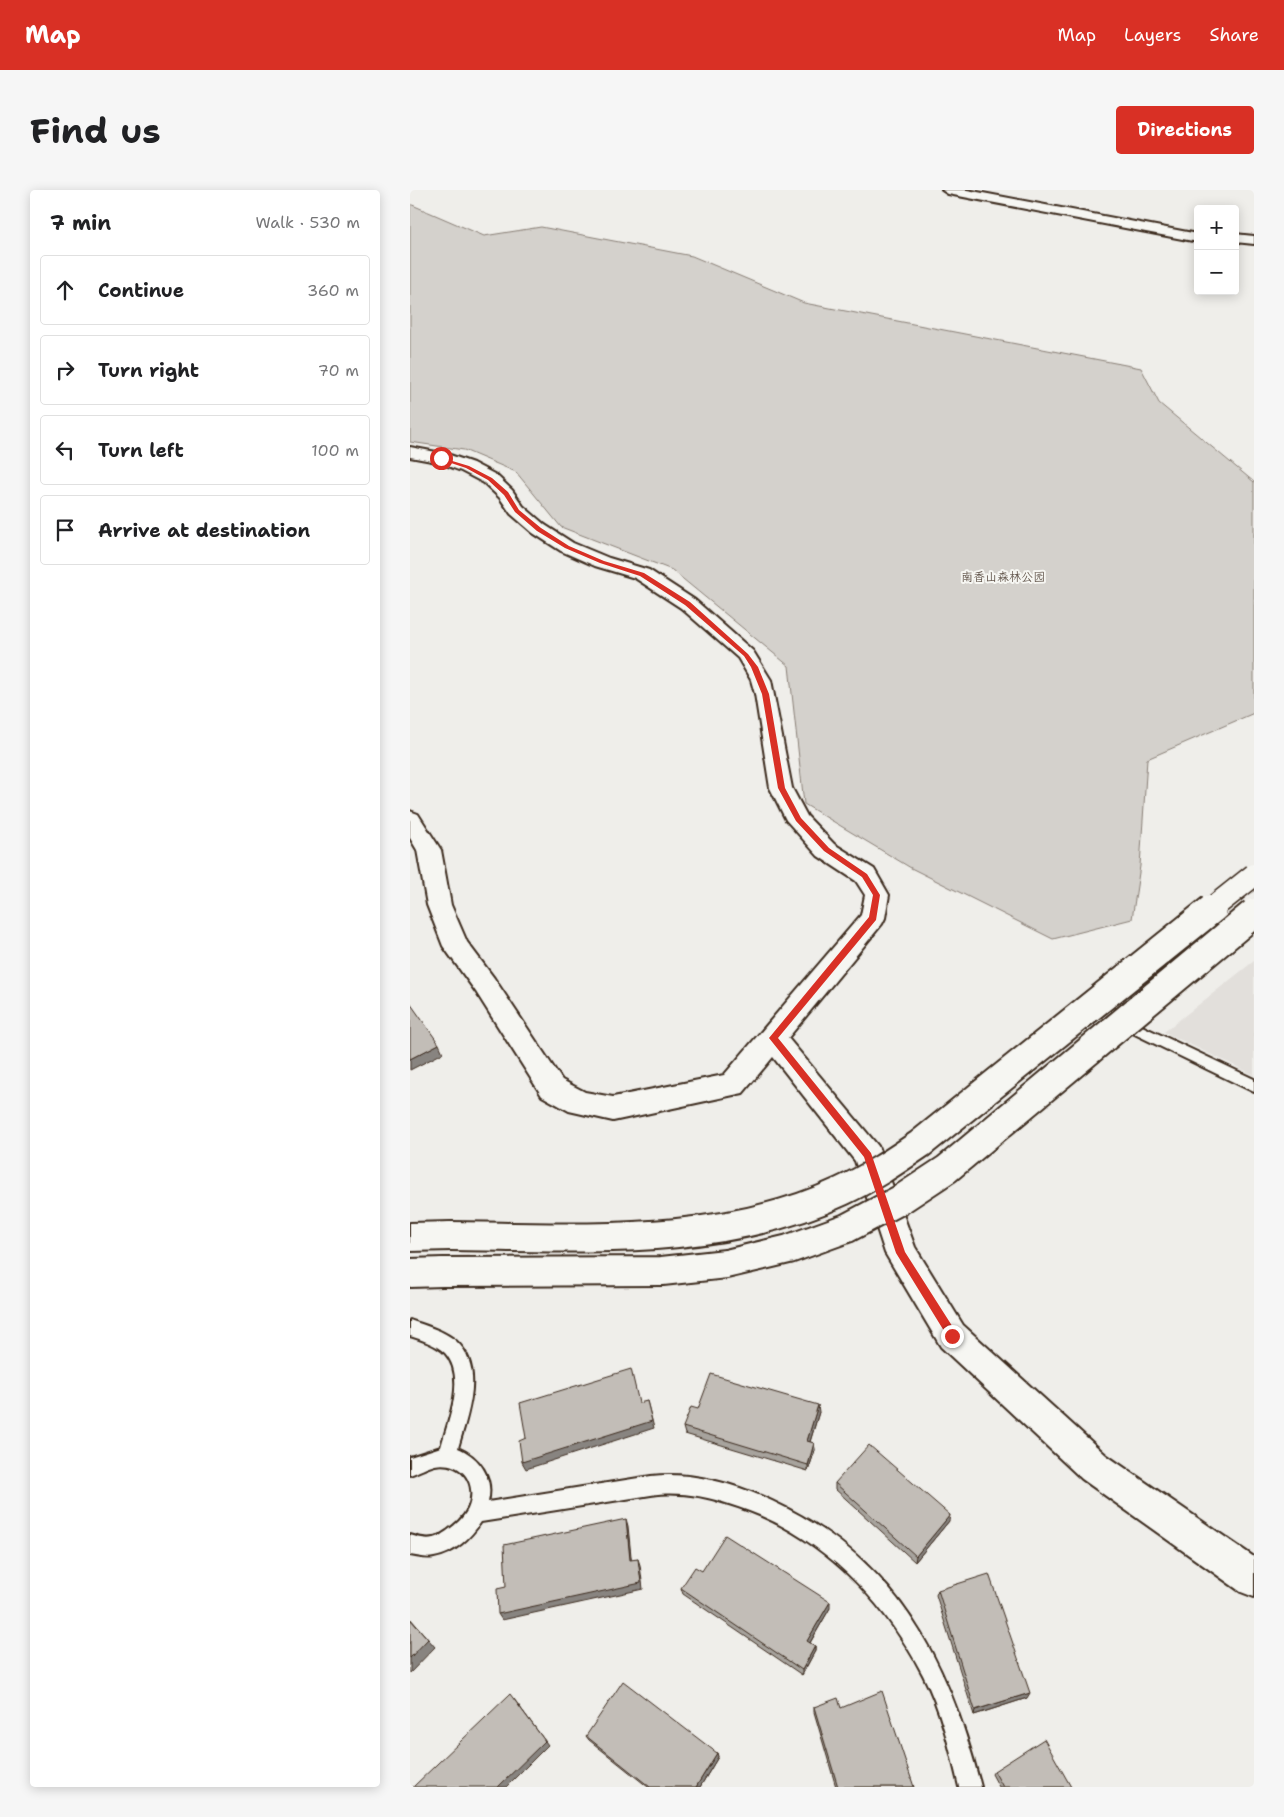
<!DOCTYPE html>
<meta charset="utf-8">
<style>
:root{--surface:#fff;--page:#f6f6f6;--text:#202124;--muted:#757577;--line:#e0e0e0;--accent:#d93025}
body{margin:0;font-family:"Shantell Sans","LXGW WenKai TC",sans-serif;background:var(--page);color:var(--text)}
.controls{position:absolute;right:15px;top:15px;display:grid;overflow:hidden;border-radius:5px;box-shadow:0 2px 12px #0003}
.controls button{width:45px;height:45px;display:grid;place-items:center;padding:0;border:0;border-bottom:1px solid var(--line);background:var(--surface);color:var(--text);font:25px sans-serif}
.stop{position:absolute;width:15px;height:15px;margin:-11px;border:4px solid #d93025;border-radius:50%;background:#fff}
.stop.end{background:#d93025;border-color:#fff;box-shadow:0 1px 5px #0008}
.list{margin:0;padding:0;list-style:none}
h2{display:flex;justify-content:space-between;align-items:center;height:65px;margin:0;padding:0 20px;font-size:21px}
h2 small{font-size:16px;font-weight:400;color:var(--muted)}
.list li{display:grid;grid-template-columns:32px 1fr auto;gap:15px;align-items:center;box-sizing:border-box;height:70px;margin:0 10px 10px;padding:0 10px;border:1px solid var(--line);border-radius:5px}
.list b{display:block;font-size:19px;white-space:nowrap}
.list em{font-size:16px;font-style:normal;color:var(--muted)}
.icon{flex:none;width:28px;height:28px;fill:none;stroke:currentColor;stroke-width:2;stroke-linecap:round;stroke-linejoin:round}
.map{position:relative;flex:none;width:844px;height:1597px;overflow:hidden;border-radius:5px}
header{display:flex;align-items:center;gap:30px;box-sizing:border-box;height:70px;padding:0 25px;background:var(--accent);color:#fff}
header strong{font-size:24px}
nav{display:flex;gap:28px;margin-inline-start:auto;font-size:18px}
.intro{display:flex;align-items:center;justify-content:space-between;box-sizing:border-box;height:120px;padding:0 30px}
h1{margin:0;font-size:35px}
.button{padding:12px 22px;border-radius:5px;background:var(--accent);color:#fff;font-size:18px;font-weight:700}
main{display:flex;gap:30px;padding:0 30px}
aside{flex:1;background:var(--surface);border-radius:5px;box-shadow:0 2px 12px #0003}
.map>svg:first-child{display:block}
.built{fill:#e2dfdb}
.green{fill:#d4d1cc;stroke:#887e75}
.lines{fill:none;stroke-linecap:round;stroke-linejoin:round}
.lane-casing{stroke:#3b2a1e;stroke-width:4}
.street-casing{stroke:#3b2a1e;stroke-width:4}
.lane{fill:#f6f6f2;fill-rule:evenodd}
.street{fill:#f6f6f2;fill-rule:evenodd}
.street-bridge-far1-casing{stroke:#3b2a1e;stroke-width:25;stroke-linecap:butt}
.street-bridge-casing{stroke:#3b2a1e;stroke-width:32;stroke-linecap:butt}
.street-bridge-far1{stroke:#f6f6f2;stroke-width:22}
.street-bridge{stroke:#f6f6f2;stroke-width:28}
.wall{fill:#a7a39d;stroke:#3b2a1e}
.shaded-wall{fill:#888480;stroke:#3b2a1e}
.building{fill:#c2bdb7;stroke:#3b2a1e}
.route{fill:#d93025}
.labels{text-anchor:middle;stroke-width:4;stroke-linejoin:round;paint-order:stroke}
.far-park-label{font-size:12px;fill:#61544a;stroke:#f6f6f2}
</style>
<header>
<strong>Map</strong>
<nav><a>Map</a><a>Layers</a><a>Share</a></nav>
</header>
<div class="intro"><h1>Find us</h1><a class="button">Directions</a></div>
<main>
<aside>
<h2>7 min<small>Walk · 530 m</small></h2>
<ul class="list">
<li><svg class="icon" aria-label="ahead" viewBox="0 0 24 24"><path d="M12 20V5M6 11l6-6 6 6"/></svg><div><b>Continue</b></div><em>360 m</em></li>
<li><svg class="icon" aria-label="right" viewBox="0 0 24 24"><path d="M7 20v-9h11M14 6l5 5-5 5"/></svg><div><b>Turn right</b></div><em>70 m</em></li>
<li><svg class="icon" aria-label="left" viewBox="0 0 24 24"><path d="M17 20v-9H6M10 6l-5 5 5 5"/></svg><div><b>Turn left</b></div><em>100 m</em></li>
<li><svg class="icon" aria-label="arrive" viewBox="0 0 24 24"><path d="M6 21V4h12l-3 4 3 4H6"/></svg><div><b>Arrive at destination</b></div></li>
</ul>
</aside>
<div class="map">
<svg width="844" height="1597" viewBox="0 0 844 1597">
<rect width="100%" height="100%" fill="#efeeea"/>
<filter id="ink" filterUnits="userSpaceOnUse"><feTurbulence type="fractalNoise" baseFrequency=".02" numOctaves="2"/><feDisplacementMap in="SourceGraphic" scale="10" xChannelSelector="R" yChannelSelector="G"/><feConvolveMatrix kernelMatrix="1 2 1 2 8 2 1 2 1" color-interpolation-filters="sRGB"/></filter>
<g filter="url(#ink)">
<path class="built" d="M844,771V885L754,842Z"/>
<path class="green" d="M0,14L74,46L131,37L282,66L394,113L731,178L749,213L844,292V523L737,569L730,676L722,729L643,749L501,678L394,614L379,476L262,380L151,337L106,282L54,260L0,252Z"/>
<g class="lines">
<defs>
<g id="lane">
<path d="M713,827L844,889V902L708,836L706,832L708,828Z"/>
<path d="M0,1130C16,1136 33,1140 46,1151C76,1178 57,1226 48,1258C70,1267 84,1288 78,1312L241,1286C281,1281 326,1294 362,1311C487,1369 538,1469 571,1597H549C540,1559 531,1520 513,1485C472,1406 406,1340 319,1314C295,1306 267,1301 241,1305L71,1332C61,1347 44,1364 24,1367C16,1369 8,1366 0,1365V1345C7,1347 16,1350 23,1348C28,1348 32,1344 37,1341C45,1335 53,1329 58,1319C69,1294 52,1270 25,1275C17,1277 8,1282 0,1285V1267L31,1257C38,1231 57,1187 35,1163C25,1154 12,1150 0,1146Z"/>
</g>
<g id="street">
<path d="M532,0H557L788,44V52L538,4Z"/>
<path d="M825,44L844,46V54L825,52Z"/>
<path d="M0,257L37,264L63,273L86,285L102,300L113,316L135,335L163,353L199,368L239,380L285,410L343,461L361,490L382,598L397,626L424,654L464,679L479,705L475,728L472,734L378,848L468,956L505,1057L553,1135L696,1265L844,1367V1407L831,1402L672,1289L531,1157L475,1063L445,971L363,867L333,903L203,931L159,921L132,906L66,802L33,756L17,715L7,660L0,648V621L8,624L31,660L41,715L57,752L84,788L152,890L175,902L203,907L314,885L451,725L455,705L446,691L408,666L376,630L360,598L345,504L341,490L328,468L271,418L225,388L185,376L151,361L123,343L101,324L90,308L74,293L51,281L27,272L0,267Z"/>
<path d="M41,1032L52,1036L56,1046L52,1056L41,1060L0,1061V1033Z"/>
<path d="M33,1068L44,1072L49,1082L44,1092L33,1096L0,1097V1069Z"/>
</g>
</defs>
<use href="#lane" class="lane-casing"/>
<use href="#street" class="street-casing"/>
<use href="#lane" class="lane"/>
<use href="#street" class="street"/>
<defs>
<path id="street-bridge-far1" d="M800,720L844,685"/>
<g id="street-bridge">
<path d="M41,1046C171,1047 311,1058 432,1001C460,988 485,971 510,954L802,719"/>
<path d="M33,1082L252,1081L316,1074L379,1059L437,1038L490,1010L537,979L844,723"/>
</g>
</defs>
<use href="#street-bridge-far1" class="street-bridge-far1-casing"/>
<use href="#street-bridge" class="street-bridge-casing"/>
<use href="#street-bridge-far1" class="street-bridge-far1"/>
<use href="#street-bridge" class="street-bridge"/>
</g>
<g class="wall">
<path d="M288,1219L409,1222L400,1252L404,1253L405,1260L398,1281L275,1244L273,1237Z"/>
<path d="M425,1293L539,1331L505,1372L425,1299Z"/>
<path d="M292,1381L420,1418L400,1453L405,1456V1461L392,1485L273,1404L271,1398Z"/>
<path d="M528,1400L617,1508L564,1525L526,1405Z"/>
<path d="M404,1517L431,1518L504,1597H426L404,1522Z"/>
<path d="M176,1546L307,1563L308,1567L290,1597H238L179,1550Z"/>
<path d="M584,1581L661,1597H589L582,1584Z"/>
</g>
<g class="shaded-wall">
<path d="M29,854L33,863L0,880V869Z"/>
<path d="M237,1211L244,1238L116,1279L112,1272Z"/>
<path d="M408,1215L409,1222L398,1258L397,1251Z"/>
<path d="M404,1253L405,1260L398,1281V1275Z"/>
<path d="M540,1325L539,1331L505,1372L506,1366Z"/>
<path d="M216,1329L218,1336L222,1376L220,1370Z"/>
<path d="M228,1369L230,1375L233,1399L92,1430L88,1424Z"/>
<path d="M420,1412V1418L398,1456L397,1451Z"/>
<path d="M0,1428L25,1457L0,1483Z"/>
<path d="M405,1456V1461L392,1485V1480Z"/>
<path d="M620,1503L617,1508L564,1525L565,1520Z"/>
<path d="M104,1509L138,1555L96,1597H88Z"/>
<path d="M307,1563L308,1567L290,1597H286Z"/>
</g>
<g class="building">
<path d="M0,813L29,854L0,869Z"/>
<path d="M221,1179L229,1213L237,1211L242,1231L112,1272L109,1251L116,1248L110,1213Z"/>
<path d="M301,1184L408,1215L397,1251L404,1253L398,1275L273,1237L281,1217L288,1219Z"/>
<path d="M459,1255L540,1325L506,1366L425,1293Z"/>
<path d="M216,1329L220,1370L228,1369L231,1393L88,1424L87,1399L96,1397L94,1355Z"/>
<path d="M315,1345L420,1412L397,1451L405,1456L392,1480L271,1398L285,1377L292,1381Z"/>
<path d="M579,1384L620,1503L565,1520L528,1400Z"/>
<path d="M0,1429L18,1449L0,1468Z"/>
<path d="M213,1491L307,1563L286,1597H240L176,1546Z"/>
<path d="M472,1501L504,1597H428L404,1517L428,1508L431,1518Z"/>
<path d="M100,1504L135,1551L88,1597H3Z"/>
<path d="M634,1549L661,1597H593L584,1581Z"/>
</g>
</g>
<path class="route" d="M29,267L59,276L82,288L98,302L109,320L131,338L159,356L194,371L234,383L280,412L338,464L348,477L359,504L375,598L391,628L419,658L457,684L470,705L466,730L368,848L461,963L495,1062L546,1142V1149H539L486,1063L454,967L359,848L459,727L463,705L452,687L414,661L386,631L368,598L352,504L341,477L334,466L275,415L230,386L190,373L155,358L127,341L105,322L94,305L78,290L56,278L29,269Z"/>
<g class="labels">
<g class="far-park-label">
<text x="593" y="391">南香山森林公园</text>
</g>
</g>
</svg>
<div class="controls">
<button>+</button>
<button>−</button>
</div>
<div class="stop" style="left:31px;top:268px"></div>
<div class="stop end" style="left:542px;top:1146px"></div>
</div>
</main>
